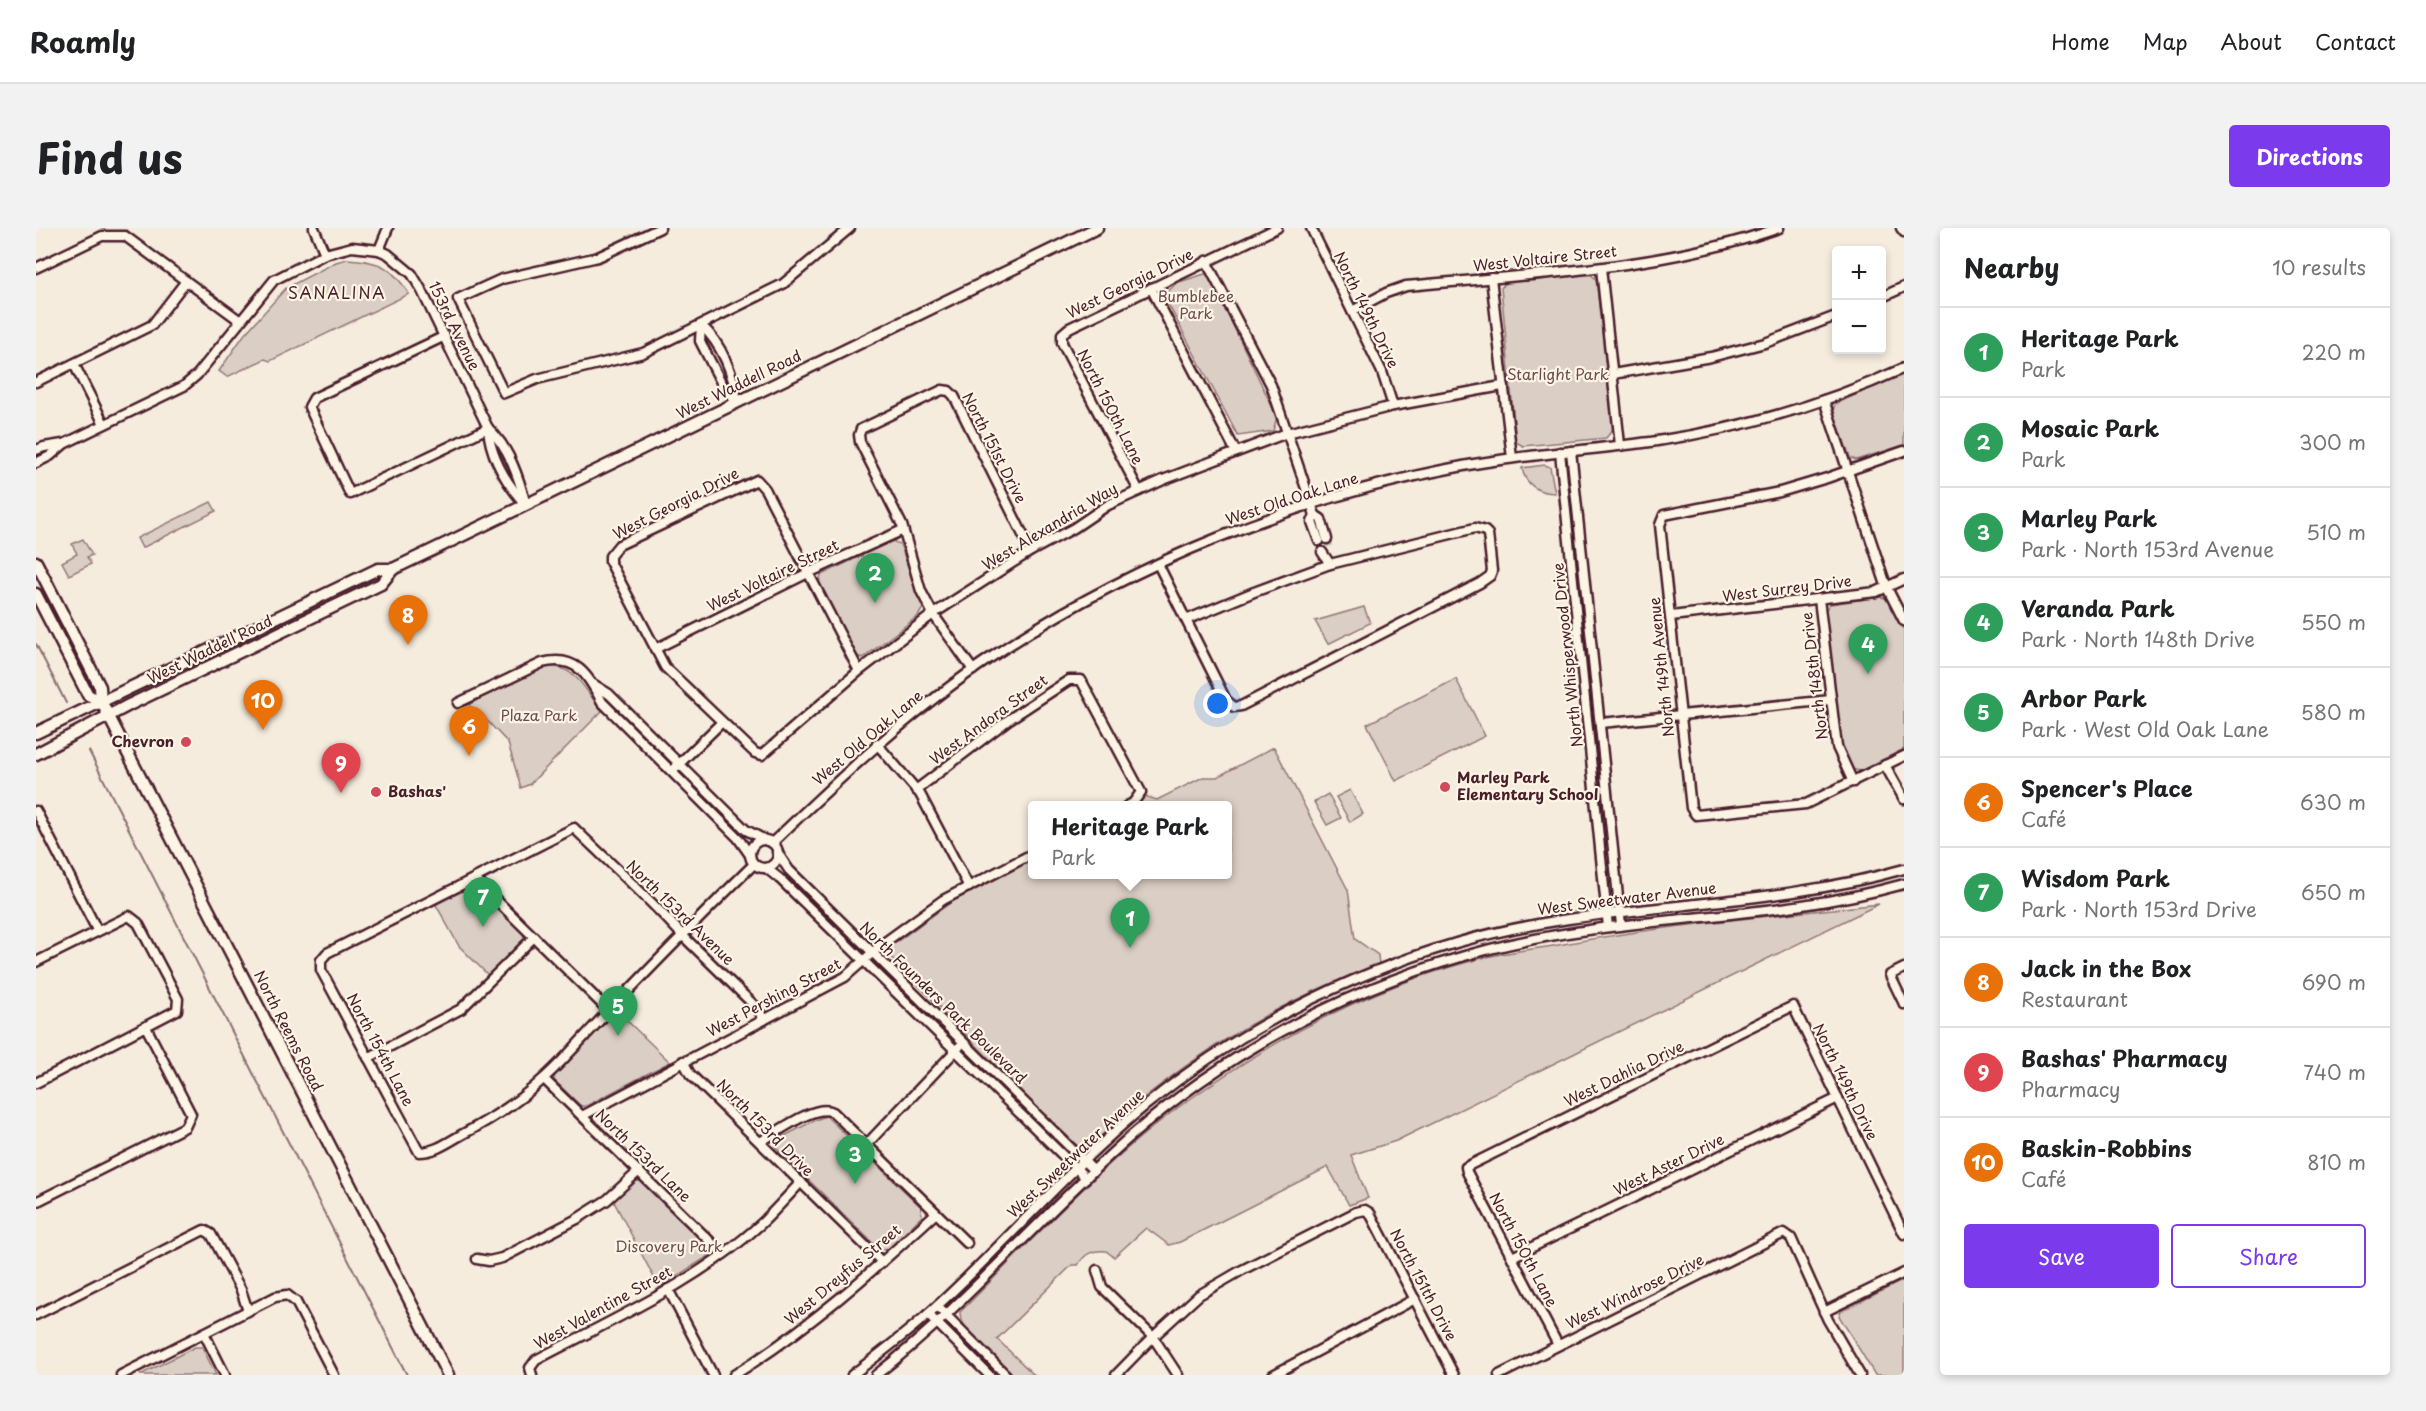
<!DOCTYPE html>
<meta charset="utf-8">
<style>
:root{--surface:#fff;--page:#f2f2f2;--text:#202124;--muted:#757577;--line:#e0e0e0;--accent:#7c3aed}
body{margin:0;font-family:"Playpen Sans",sans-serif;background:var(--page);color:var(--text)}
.controls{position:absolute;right:18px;top:18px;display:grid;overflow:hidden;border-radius:6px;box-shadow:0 3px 9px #0003}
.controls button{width:54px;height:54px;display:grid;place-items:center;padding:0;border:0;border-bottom:2px solid var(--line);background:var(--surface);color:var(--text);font:30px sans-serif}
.you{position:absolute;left:1182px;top:476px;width:21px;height:21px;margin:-15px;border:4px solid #fff;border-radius:50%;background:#1a73e8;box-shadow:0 0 0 9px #1a73e833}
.badge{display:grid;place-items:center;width:39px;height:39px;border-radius:50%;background:var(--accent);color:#fff;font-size:20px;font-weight:700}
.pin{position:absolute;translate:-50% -50px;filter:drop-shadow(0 2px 3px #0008)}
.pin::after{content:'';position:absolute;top:32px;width:21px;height:18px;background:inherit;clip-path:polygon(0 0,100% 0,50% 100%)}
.popup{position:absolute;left:992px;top:573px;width:204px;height:78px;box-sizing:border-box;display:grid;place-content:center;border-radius:6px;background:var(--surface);filter:drop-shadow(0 2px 4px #0005);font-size:20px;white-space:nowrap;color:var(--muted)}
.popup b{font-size:22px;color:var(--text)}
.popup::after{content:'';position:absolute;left:50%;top:100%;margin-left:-12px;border:12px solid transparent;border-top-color:var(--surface)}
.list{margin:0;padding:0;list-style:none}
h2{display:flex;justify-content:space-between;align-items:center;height:78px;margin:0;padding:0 24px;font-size:26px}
h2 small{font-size:20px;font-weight:400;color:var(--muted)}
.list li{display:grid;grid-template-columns:39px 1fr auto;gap:18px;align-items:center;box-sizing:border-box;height:90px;padding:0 24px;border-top:2px solid var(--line)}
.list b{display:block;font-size:22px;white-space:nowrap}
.list p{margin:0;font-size:20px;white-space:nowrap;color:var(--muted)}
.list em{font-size:20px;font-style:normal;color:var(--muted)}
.actions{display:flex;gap:12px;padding:18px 24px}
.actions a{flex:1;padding:14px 0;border:2px solid var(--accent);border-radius:6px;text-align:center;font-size:21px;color:var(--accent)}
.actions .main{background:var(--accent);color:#fff}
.map{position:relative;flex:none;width:1868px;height:1147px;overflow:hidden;border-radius:6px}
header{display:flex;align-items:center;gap:36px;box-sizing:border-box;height:84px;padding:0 30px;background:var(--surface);border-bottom:2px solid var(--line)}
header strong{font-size:28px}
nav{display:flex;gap:33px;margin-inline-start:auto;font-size:21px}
.intro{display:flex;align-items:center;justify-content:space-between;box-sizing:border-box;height:144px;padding:0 36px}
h1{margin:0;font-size:42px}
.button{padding:15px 27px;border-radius:6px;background:var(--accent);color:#fff;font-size:21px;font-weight:700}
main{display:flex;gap:36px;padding:0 36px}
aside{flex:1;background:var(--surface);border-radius:6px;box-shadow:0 3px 9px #0003}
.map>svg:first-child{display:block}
.green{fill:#dbcec4;stroke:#927678;stroke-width:1.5}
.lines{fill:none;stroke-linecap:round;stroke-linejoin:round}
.stream{stroke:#8c6e70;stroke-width:2}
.minor-tunnel{stroke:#d3c3ba;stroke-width:8;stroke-dasharray:8 4;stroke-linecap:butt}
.minor-casing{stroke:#4a1f2b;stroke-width:13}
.major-casing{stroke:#4a1f2b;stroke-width:15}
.minor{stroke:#fcf5e5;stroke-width:8}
.major{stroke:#fcf5e5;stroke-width:10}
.poi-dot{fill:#d1495b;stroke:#fcf5e5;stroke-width:2}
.labels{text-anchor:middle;stroke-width:4.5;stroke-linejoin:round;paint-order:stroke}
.street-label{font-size:15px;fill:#4a1f2b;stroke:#fcf5e5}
.park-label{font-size:15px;fill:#6e4b51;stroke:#fcf5e5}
.poi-label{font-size:15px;font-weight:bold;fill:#4a1f2b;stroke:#fcf5e5;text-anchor:start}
.neighbourhood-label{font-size:16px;letter-spacing:1.5px;fill:#4a1f2b;stroke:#fcf5e5}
</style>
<header>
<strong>Roamly</strong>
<nav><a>Home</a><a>Map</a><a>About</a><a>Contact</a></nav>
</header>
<div class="intro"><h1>Find us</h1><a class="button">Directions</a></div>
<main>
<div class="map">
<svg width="1868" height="1147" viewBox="0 0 1868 1147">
<rect width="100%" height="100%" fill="#f5ecde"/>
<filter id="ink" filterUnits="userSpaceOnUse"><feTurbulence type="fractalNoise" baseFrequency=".0167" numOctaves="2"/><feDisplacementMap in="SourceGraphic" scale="12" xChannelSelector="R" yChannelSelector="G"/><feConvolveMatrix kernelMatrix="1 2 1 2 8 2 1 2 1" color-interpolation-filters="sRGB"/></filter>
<g filter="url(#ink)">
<g class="green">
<path d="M311,31C343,33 356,38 373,66L234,133L229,131L191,149L183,143L208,107L250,60L300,34Z"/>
<path d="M1172,45L1241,189L1237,203L1202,208L1128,68L1140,55Z"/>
<path d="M1554,46L1560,51L1577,201L1570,210L1487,218L1480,214L1465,60L1470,54Z"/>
<path d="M1868,145V217L1820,232L1814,230L1797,182L1799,176Z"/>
<path d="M1509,237L1514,239L1519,265C1503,265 1489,257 1486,240Z"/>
<path d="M175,274L180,283L106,320L101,310Z"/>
<path d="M47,311L56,327L51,329L55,336L33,347L26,334L41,326L36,316Z"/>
<path d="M856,313L864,316L887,380L882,388L827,430L821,428L783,355L785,347Z"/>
<path d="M1845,369L1852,371L1868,401V521L1824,543L1816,541L1808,523L1801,488L1789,382L1794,376Z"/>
<path d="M1328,379L1334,395L1292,416L1279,393Z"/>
<path d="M512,438C542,439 549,463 566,483L494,556L485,560L472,515L440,481L434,485V474Z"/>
<path d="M1420,451L1449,508L1360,553L1331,496Z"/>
<path d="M1238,519L1312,662L1319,711L1342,727L1343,737C1262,765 1187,808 1119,861C1096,878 1075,899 1054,918L1043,919L996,875L854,728L855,718L917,673L996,632V646H1192V578L1099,577L1108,568L1121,572L1167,549H1181Z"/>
<path d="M1314,562L1327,586L1314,594L1300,569Z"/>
<path d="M1292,566L1305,590L1291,597L1278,574Z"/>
<path d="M435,658L441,660L487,704L488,712L453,748L423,718L399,675Z"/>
<path d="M1843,676L1360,913L1315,927L1332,970L1313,977L1292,939L1144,1014L1133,1017L1110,1000L1078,1029L1070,1023C1057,1022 1049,1025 1042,1037H1036L961,1111L998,1147H978C964,1134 923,1102 924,1084C997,1012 1070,930 1154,871C1241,809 1336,759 1439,732C1467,724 1494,722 1522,717C1628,697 1736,688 1843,676Z"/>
<path d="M581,783L634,834L550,878H545L518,852L519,846Z"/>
<path d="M790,888L885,979L886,988L851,1022L843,1021L740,920L739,913L777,893Z"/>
<path d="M599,953H606L674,1020L673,1028L623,1059L577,972Z"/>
<path d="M1868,1052V1147H1839L1803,1088L1805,1083Z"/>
<path d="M159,1119H166L180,1147H104Z"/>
</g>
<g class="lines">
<g class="stream">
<path d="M0,416L30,475"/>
<path d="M53,523L371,1147"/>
</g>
<path class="minor-tunnel" d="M1291,311L1294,321"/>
<defs>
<g id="minor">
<path d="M278,0L289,26"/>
<path d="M624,0L562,29L466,51L422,71L468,165L501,151L607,125L747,56L814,0"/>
<path d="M1275,0L1346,144L1357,178"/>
<path d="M1865,0L1868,4"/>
<path d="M343,22L352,0"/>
<path d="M1170,33L1235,157L1279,287"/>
<path d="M0,40L66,8H89L203,92"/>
<path d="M1565,40L1584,217"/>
<path d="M1455,50L1476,230"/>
<path d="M1115,60L1200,224"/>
<path d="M1846,69L1868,59"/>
<path d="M1316,83L1350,65L1370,58C1495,46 1623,42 1743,0"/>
<path d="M665,97L664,113L688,160L702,174"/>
<path d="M665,97C686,116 698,147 701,174"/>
<path d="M409,108L278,170L273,179L314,266L452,200"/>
<path d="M38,136L68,196"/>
<path d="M1577,146L1675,129L1729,115L1800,88"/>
<path d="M0,154L116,97L150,53"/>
<path d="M1788,172L1851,360L1868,393"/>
<path d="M452,200C454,227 470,254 487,274"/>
<path d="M0,222L8,219L27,216"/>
<path d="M1535,223L1585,697"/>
<path d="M1868,223L1791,250L1744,264L1628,287L1624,297L1655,580L1660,587L1770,576L1868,528"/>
<path d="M1524,224L1572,699"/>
<path d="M0,235L14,228L28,216L148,158L161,147L238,52L289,26L316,19L343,22L352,26L376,46L386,63L452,200C473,219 483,250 490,277"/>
<path d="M1103,263L1026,115V106L1033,100L1241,0"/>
<path d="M1279,287L1276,294L1283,313"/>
<path d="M1279,287L1285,291L1291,311"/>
<path d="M1286,324L1294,336"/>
<path d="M1122,336L1190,472L1198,479L1205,478L1444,355L1454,348L1456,343L1452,306L1449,303L1439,300L1294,336L1218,364L1150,392"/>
<path d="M1783,371L1801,519L1817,554"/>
<path d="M1635,388L1840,364L1868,351"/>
<path d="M619,421L772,345L867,302"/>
<path d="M937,442L897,386L885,363L866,297L824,214L823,207L825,201L906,162L913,163L918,168L995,323"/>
<path d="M823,443L729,261L721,252L583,317L574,328V334L629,439L719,525L726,527L823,443L897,386L995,323L1038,300L1072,277L1127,252L1251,205L1357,178L1466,158"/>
<path d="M557,456L573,466L710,602L731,613"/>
<path d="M422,475L506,435C540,426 552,447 566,474L702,610L714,627"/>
<path d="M1565,495L1795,472"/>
<path d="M841,516L884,566L933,659"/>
<path d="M1849,537L1868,571"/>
<path d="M639,540L686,494"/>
<path d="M880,562L972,492L1033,452H1045L1105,564L1097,575L1091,578"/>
<path d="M0,583L61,702"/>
<circle cx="728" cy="626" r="14"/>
<path d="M736,615C806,548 876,482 957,428C1098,334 1261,269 1427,238C1491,226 1557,222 1621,213C1706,200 1790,176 1868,140"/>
<path d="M741,624L753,642L1058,943"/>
<path d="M718,636C669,684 621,733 574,782C551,804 531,830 507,851C483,874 454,892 425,907C411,915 399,924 383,924L285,742V732L291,725L538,600L542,604C577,638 614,671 647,708L722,781L728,792"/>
<path d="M730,640L744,651L1050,950"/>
<path d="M439,651L573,783"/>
<path d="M0,734L93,688L102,695L142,771L141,782L0,855"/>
<path d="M1868,740L1854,747L1868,776"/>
<path d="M332,830L425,781L498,709"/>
<path d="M647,833L654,846L846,1034"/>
<path d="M508,851L687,1026"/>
<path d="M546,888L809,749L845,717L907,672L996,626"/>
<path d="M724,914C742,904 779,875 797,884L931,1015"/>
<path d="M831,916L923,819"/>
<path d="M0,974L149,899L155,886L110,799"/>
<path d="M1476,1029L1802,870"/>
<path d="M441,1031L453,1033L466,1030L541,991L571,972L603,943"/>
<path d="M1061,1042L1066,1059L1117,1109L1142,1147"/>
<path d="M632,1061L677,1147"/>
<path d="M901,1078L970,1147"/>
<path d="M1788,1084L1868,1045"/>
<path d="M892,1086L953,1147"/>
<path d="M0,1087L168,1002L175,1006L205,1062L212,1083"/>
<path d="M168,1105L189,1147"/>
<path d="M1522,1117L1431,944L1430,939L1757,778L1868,1006"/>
<path d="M85,1147L239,1069L251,1067L260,1074L298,1147"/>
<path d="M496,1147L494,1140L500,1132C577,1091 662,1054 727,994C740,981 753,967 765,954"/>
<path d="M698,1147C772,1101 836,1044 900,985"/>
<path d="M816,1147C845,1125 874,1103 901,1078C972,1013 1035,938 1110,877C1201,803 1308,748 1420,715C1567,672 1721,683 1868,641"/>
<path d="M840,1147C932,1075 1007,985 1095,908C1197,819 1322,755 1454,721C1590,686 1732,694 1868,656"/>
<path d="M1080,1147L1117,1109L1163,1067L1206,1042L1320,984L1329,982L1334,985L1418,1147"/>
<path d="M1237,1147L1379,1071"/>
<path d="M1463,1147L1748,1005L1755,1010L1792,1092L1824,1147"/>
</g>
<g id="major">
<path d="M0,334L64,459L65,473L412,1147"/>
<path d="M0,366L52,467L65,473"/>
<path d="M0,505L342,341H357L407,317L1061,0"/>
<path d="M0,526L93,477L345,356L357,341"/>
</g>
</defs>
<use href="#minor" class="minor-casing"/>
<use href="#major" class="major-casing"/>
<use href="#minor" class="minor"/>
<use href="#major" class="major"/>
</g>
</g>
<g class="poi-dot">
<circle cx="150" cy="514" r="6"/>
<circle cx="1409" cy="559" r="6"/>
<circle cx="340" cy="564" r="6"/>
</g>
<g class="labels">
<g class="street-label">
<text transform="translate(1509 31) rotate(-6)" y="5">West Voltaire Street</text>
<text transform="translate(1094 56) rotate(-26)" y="5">West Georgia Drive</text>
<text transform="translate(1330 82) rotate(64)" y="5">North 149th Drive</text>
<text transform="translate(418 98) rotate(64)" y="5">153rd Avenue</text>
<text transform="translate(703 157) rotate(-26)" y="5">West Waddell Road</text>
<text transform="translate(1074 179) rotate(63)" y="5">North 150th Lane</text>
<text transform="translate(958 220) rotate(63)" y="5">North 151st Drive</text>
<text transform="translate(1256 271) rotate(-18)" y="5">West Old Oak Lane</text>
<text transform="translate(640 276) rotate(-27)" y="5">West Georgia Drive</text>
<text transform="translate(1014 299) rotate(-31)" y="5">West Alexandria Way</text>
<text transform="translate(737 348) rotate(-26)" y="5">West Voltaire Street</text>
<text transform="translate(1751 361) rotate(-7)" y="5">West Surrey Drive</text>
<text transform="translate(174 422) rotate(-26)" y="5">West Waddell Road</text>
<text transform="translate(1532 427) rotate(-96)" y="5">North Whisperwood Drive</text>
<text transform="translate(1626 439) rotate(-96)" y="5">North 149th Avenue</text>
<text transform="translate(1779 448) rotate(-97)" y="5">North 148th Drive</text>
<text transform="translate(953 492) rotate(-36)" y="5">West Andora Street</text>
<text transform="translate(832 510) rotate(-40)" y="5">West Old Oak Lane</text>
<text transform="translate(1591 671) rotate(-7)" y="5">West Sweetwater Avenue</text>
<text transform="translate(644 685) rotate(44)" y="5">North 153rd Avenue</text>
<text transform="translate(738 770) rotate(-28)" y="5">West Pershing Street</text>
<text transform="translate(907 775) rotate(44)" y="5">North Founders Park Boulevard</text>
<text transform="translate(252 803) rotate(63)" y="5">North Reems Road</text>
<text transform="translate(344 822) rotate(62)" y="5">North 154th Lane</text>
<text transform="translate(1588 846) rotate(-26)" y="5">West Dahlia Drive</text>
<text transform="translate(1809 854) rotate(64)" y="5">North 149th Drive</text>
<text transform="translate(729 900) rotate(45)" y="5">North 153rd Drive</text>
<text transform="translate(1040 926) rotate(-43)" y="5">West Sweetwater Avenue</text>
<text transform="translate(607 928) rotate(44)" y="5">North 153rd Lane</text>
<text transform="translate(1633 937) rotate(-26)" y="5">West Aster Drive</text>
<text transform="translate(1487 1022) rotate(62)" y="5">North 150th Lane</text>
<text transform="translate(807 1047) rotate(-40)" y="5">West Dreyfus Street</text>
<text transform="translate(1387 1057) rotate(62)" y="5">North 151th Drive</text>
<text transform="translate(1599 1064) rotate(-26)" y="5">West Windrose Drive</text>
<text transform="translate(567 1080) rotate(-29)" y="5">West Valentine Street</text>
</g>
<g class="park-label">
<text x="1160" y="74">Bumblebee<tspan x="1160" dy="17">Park</tspan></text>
<text x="1522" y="152">Starlight Park</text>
<text x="503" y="493">Plaza Park</text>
<text x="633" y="1024">Discovery Park</text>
</g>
<g class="poi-label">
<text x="138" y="519" text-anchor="end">Chevron</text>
<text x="1421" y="555">Marley Park<tspan x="1421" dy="17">Elementary School</tspan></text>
<text x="352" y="569">Bashas'</text>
</g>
<g class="neighbourhood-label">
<text x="301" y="71">SANALINA</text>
</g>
</g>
</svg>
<div class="controls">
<button>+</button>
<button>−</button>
</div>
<div class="you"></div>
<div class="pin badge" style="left:1094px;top:720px;background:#2e9e5b">1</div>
<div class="popup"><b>Heritage Park</b>Park</div>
<div class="pin badge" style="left:839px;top:375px;background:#2e9e5b">2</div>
<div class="pin badge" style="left:819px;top:956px;background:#2e9e5b">3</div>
<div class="pin badge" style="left:1832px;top:446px;background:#2e9e5b">4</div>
<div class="pin badge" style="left:582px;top:808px;background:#2e9e5b">5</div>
<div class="pin badge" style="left:433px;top:528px;background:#e8710a">6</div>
<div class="pin badge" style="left:447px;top:699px;background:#2e9e5b">7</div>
<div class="pin badge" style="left:372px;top:417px;background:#e8710a">8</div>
<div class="pin badge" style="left:305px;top:565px;background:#e0444e">9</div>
<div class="pin badge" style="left:227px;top:502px;background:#e8710a">10</div>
</div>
<aside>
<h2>Nearby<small>10 results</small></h2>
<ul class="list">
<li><span class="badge" style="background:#2e9e5b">1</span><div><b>Heritage Park</b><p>Park</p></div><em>220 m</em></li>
<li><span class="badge" style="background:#2e9e5b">2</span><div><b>Mosaic Park</b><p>Park</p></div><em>300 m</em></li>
<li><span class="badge" style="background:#2e9e5b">3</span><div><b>Marley Park</b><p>Park · North 153rd Avenue</p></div><em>510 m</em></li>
<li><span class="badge" style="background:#2e9e5b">4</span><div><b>Veranda Park</b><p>Park · North 148th Drive</p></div><em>550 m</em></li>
<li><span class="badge" style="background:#2e9e5b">5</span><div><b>Arbor Park</b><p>Park · West Old Oak Lane</p></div><em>580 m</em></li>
<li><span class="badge" style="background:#e8710a">6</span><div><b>Spencer's Place</b><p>Café</p></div><em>630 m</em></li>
<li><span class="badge" style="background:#2e9e5b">7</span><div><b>Wisdom Park</b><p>Park · North 153rd Drive</p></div><em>650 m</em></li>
<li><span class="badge" style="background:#e8710a">8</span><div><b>Jack in the Box</b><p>Restaurant</p></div><em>690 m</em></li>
<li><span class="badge" style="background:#e0444e">9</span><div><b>Bashas' Pharmacy</b><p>Pharmacy</p></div><em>740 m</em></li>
<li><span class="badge" style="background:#e8710a">10</span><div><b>Baskin-Robbins</b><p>Café</p></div><em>810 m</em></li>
</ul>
<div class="actions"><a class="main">Save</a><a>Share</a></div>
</aside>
</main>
